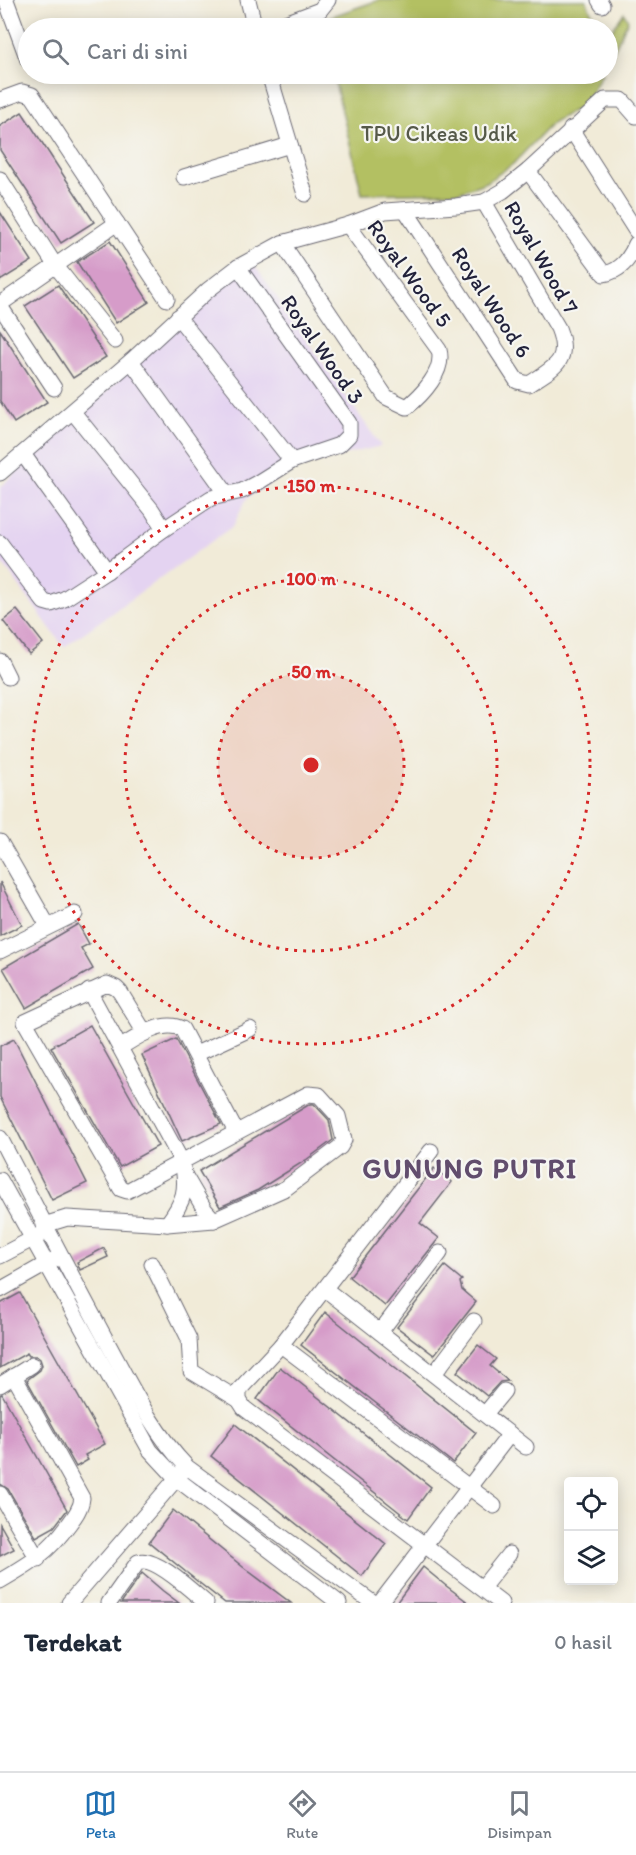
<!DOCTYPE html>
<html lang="id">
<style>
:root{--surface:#fff;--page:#f6f6f7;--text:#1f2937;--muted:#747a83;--line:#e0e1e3;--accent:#1f6fb2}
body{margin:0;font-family:Itim,sans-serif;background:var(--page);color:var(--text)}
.controls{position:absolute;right:18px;bottom:18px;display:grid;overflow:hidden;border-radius:6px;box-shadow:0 3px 15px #0003}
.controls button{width:54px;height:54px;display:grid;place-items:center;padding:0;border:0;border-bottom:2px solid var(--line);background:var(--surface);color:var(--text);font:30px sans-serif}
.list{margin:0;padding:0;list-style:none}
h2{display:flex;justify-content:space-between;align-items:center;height:78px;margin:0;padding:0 24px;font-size:26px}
h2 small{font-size:20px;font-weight:400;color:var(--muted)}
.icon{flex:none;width:33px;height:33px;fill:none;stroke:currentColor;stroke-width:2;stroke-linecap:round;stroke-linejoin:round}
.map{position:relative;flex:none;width:636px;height:1603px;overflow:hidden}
.search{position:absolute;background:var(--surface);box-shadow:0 3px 15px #0003;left:18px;right:18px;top:18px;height:66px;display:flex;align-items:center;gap:15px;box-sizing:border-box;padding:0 21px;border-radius:33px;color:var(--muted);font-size:22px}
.sheet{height:168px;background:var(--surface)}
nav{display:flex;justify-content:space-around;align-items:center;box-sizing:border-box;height:84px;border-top:2px solid var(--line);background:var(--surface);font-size:16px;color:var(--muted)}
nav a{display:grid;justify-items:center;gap:3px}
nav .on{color:var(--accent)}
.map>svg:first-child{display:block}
.built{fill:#e4d3f1}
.green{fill:#b3c062;stroke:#6a714e;stroke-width:1.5}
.building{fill:#d69cc9}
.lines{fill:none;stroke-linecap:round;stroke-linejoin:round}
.minor-casing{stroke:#6a6872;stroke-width:17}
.minor{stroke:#fff;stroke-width:15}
.ring{fill:none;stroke:#d62828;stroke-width:3;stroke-dasharray:3 6}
.labels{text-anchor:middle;stroke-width:4.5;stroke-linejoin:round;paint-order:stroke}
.park-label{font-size:22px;fill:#555949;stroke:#f6f6f2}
.street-label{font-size:22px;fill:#22223b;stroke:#f6f6f2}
.district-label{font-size:28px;font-weight:bold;letter-spacing:1.5px;fill:#614d6d;stroke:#f6f6f2}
.centre{fill:#d62828;stroke:#f6f6f2;stroke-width:3}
.ring-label{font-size:18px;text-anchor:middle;font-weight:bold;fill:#d62828;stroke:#f6f6f2;stroke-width:4.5;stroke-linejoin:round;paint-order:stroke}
</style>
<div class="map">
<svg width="636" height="1603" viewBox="0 0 636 1603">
<rect width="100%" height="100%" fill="#f6f6f2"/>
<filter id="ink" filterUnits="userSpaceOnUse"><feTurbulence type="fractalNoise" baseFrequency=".0167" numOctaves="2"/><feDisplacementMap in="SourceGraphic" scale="12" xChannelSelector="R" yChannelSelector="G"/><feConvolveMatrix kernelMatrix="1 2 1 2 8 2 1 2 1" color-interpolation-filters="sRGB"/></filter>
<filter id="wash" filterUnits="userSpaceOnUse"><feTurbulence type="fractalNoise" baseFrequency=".008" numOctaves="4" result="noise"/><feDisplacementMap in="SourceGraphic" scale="24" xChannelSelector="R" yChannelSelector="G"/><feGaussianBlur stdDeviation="1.35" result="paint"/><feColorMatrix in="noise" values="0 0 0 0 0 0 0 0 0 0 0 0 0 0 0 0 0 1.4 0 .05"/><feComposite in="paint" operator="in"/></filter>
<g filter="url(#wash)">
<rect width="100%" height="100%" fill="#f1ebd8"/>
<path class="built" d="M253,263L381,446L298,466L247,498L233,526L64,647L0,560V487L240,271Z"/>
<g class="green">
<path d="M379,0H586L598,28H323L321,20Z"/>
<path d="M624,13L628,20L608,63V36Z"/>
<path d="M333,74H602L584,105L553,122L513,164L487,182L459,192L362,194Z"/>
</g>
<g id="blocks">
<g class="building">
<path d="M22,112L94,222L61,243L0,150V126Z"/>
<path d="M0,212L32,261L0,281Z"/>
<path d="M110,241L149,302L116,323L77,262Z"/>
<path d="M58,285L106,357L73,378L25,306Z"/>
<path d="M0,330L47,402L14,423L0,401Z"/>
<path d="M17,610L43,643L29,654L3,621Z"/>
<path d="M0,882L22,925L0,936Z"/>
<path d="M78,924L89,944L81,948L93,969L26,1008L3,968Z"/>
<path d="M90,1025L158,1146L120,1167L51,1047Z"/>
<path d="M14,1039L87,1183L52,1200L0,1097V1046Z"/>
<path d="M176,1039L221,1124L182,1141L142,1055Z"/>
<path d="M310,1104H314L329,1120L333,1140L306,1160L258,1190L220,1207L199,1171Z"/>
<path d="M434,1168L452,1182L420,1223L439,1238L385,1306L349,1277Z"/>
<path d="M104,1248L108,1257L80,1270L77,1262Z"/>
<path d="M445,1266L462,1280L460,1282L462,1290L476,1302L434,1355L397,1327Z"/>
<path d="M20,1293L105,1444L85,1455L88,1460L76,1467L27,1380L40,1370L42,1365L40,1359L36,1356H29L27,1353L0,1368V1304Z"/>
<path d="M325,1312L476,1433L453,1463L301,1345Z"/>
<path d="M478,1345L496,1359L490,1366L508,1381L500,1382L487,1396L457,1372Z"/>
<path d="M280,1367L431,1487L408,1519L257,1399Z"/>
<path d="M2,1394L67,1510L54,1527L36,1537L8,1489L0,1484V1395Z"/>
<path d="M235,1424L386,1544L362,1576L211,1456Z"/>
<path d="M173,1510L243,1567L291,1603H225L197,1581L149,1542Z"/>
<path d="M0,1524L14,1549L0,1556Z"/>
<path d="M423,1567L445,1585L469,1603H396Z"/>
<path d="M142,1573L163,1591L179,1603H121Z"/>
</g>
</g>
</g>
<g filter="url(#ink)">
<use href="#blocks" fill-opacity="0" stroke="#6a6872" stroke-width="1.5"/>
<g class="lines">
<defs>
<g id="minor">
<path d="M6,0L28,60"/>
<path d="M248,0L255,28"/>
<path d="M599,0L602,5"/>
<path d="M272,28L320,10L328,0"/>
<path d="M269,74L305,194"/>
<path d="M0,100L22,92L32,95L167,299"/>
<path d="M571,129L636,231"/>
<path d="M528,171L604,274C620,271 630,259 636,244"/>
<path d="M184,177L290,145"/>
<path d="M0,179L55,265L115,341"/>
<path d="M406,211L517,381L529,384C555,367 571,361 558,328L484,202"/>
<path d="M282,243L386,397L407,407C422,395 445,371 439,350L348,225"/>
<path d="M0,304L117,223"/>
<path d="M0,306L54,388"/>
<path d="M178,317L292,461"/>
<path d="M131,361L227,494"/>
<path d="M73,412L152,510L164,529L211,498L242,491L257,483L292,461L339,445L349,435V423L238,267"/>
<path d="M23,454L107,571"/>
<path d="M0,473L131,361L208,290L238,267L282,243L348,225L385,211L456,206L484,202L503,191L528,171L605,100H622L636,116"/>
<path d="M0,543L41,598L44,602L51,604L64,599L107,571L164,529"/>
<path d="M0,661L8,677"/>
<path d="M0,842L48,926"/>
<path d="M0,951L75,914"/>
<path d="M89,991L182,1162C188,1190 184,1201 167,1224"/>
<path d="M121,1047C137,1037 163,1019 182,1029L236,1132"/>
<path d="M196,1054L250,1029"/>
<path d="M0,1138C35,1206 70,1273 106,1340C130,1384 152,1431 187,1467L373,1603"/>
<path d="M431,1151L281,1345L239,1390V1400L244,1408L501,1603"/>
<path d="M185,1176L205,1210L214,1220"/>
<path d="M0,1180L150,1450L177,1479L339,1603"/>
<path d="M44,1225L67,1218L167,1224L214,1220L286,1188L340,1147L344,1140L338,1116L319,1095L308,1094L127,1191L121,1189L25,1022L107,984L116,988L120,992L145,1033"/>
<path d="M0,1256L40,1235"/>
<path d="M152,1264L189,1339L191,1371L239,1400"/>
<path d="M325,1289L526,1447"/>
<path d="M0,1290L55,1259"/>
<path d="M380,1332L440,1253"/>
<path d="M281,1345L494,1506"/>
<path d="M434,1374L474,1321"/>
<path d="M0,1385L32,1365"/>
<path d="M485,1414L504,1391"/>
<path d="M0,1494L38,1559"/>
<path d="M0,1581C31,1563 48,1553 69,1524C75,1516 81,1508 82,1498L14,1376"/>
<path d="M482,1588L509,1554"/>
<path d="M69,1603L183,1471"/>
<path d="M109,1603L138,1562C154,1555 193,1592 206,1603"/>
<path d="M380,1603L510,1434"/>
</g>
</defs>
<use href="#minor" class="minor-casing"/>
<use href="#minor" class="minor"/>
</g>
</g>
<circle cx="311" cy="765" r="93" fill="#d62828" fill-opacity=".12"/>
<g class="ring">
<circle cx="311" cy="765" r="93"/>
<circle cx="311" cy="765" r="186"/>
<circle cx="311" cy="765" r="279"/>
</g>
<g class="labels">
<g class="park-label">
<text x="439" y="141">TPU Cikeas Udik</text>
</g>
<g class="street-label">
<text transform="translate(542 257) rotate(60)" y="8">Royal Wood 7</text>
<text transform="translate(410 273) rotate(54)" y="8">Royal Wood 5</text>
<text transform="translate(492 302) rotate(57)" y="8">Royal Wood 6</text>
<text transform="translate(323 349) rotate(55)" y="8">Royal Wood 3</text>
</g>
<g class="district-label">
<text x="470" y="1178">GUNUNG PUTRI</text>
</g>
</g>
<circle cx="311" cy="765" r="9" class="centre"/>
<g class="ring-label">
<text x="311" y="492">150 m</text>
<text x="311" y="585">100 m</text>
<text x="311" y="678">50 m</text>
</g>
</svg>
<div class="controls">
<button><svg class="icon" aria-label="locate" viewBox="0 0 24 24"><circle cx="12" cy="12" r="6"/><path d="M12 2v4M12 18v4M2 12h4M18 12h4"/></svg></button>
<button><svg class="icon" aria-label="layers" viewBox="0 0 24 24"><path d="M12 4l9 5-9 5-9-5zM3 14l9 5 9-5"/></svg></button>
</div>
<div class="search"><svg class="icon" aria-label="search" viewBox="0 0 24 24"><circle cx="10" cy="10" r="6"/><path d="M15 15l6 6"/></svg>Cari di sini</div>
</div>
<section class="sheet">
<h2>Terdekat<small>0 hasil</small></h2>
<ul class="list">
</ul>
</section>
<nav>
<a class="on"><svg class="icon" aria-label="map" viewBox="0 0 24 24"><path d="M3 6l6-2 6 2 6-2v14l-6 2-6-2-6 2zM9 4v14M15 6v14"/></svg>Peta</a>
<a><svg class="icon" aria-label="directions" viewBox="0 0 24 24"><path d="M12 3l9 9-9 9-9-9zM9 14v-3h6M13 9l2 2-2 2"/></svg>Rute</a>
<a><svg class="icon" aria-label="saved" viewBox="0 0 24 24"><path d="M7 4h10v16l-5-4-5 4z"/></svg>Disimpan</a>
</nav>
